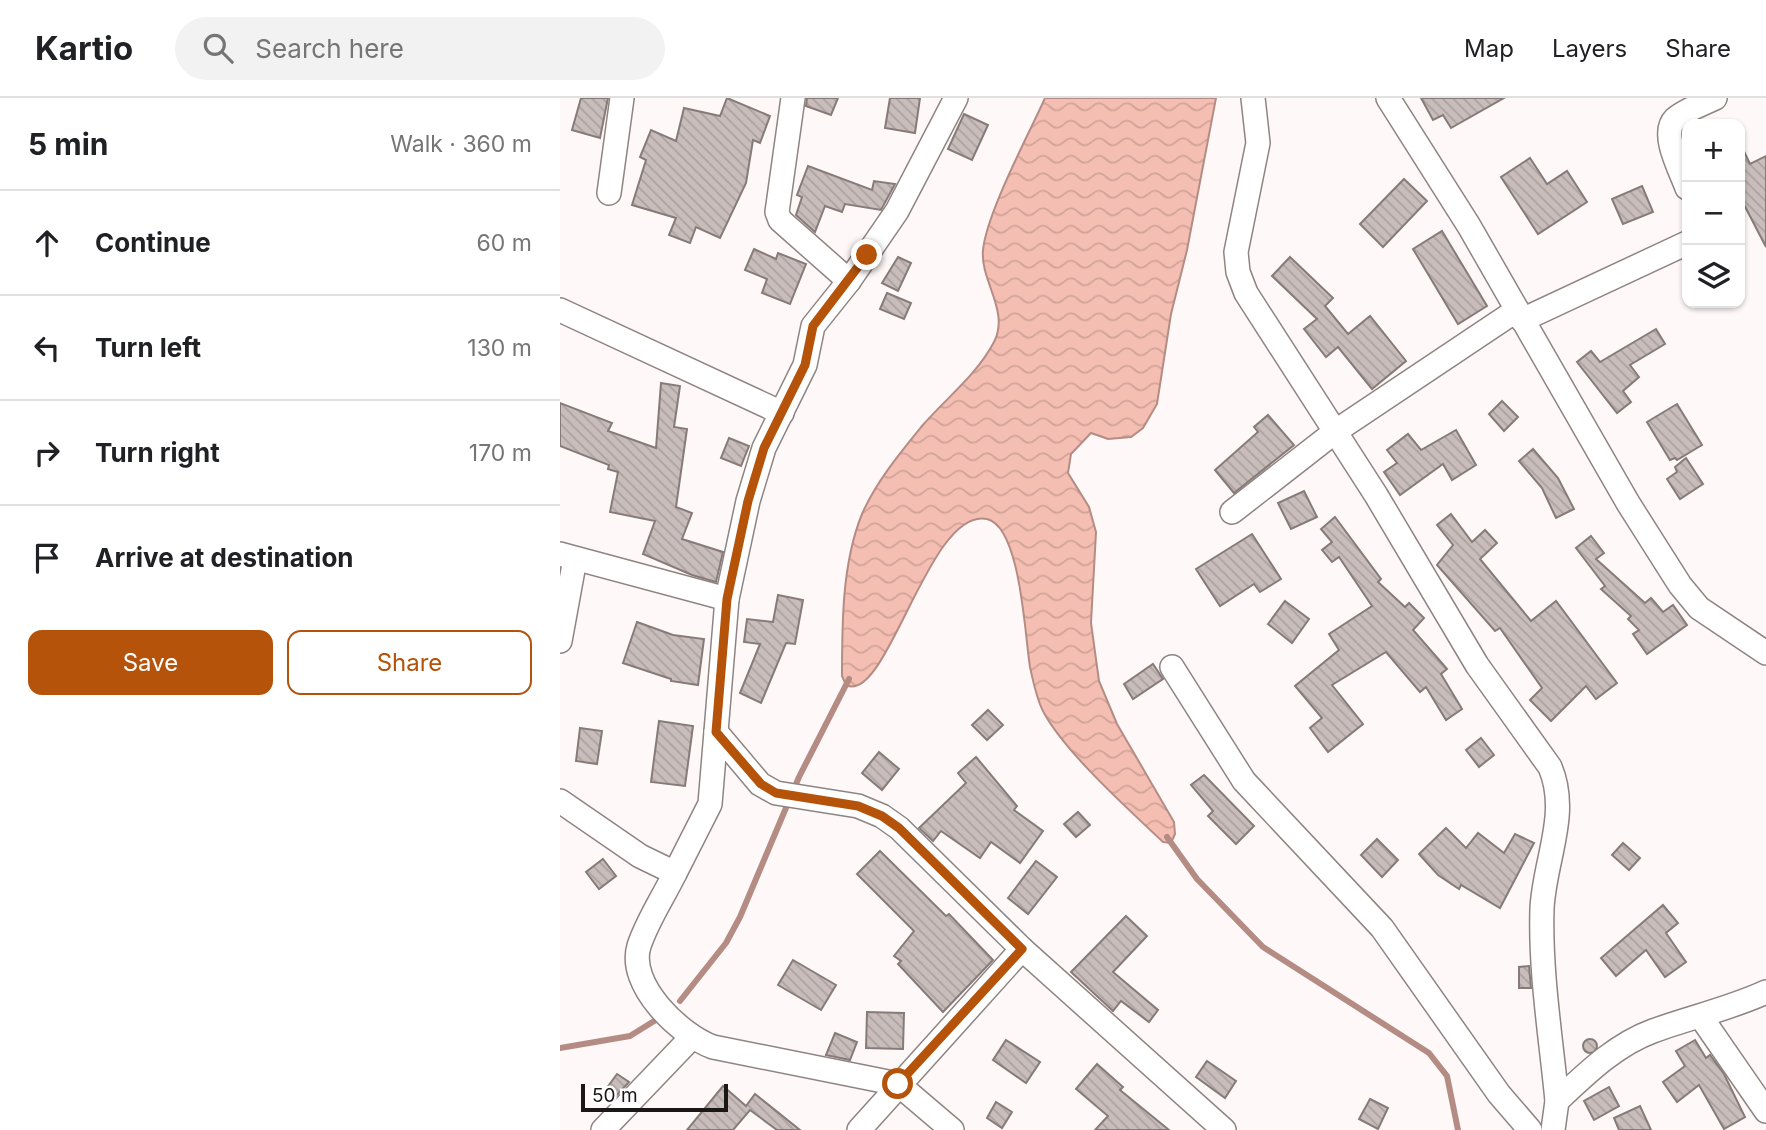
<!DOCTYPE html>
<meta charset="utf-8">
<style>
:root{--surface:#fff;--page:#f2f2f2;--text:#202124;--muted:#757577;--line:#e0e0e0;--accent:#b45309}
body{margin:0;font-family:Inter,sans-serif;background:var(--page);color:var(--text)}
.controls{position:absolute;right:21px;top:21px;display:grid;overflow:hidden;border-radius:14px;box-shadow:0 2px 5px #0004}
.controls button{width:63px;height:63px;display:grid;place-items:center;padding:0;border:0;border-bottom:2px solid var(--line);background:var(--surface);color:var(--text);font:35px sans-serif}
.scale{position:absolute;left:21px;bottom:18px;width:147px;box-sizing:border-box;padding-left:7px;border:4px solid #1b1716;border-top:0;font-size:19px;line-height:24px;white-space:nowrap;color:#1b1716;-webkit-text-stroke:5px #fff;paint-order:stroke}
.stop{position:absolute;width:21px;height:21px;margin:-16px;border:5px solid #b45309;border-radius:50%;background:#fff}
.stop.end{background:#b45309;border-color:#fff;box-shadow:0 2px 7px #0008}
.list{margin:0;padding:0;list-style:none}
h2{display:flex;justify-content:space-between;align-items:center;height:91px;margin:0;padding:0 28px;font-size:30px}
h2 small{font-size:23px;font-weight:400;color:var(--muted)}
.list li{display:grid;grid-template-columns:46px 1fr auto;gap:21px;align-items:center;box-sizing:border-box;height:105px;padding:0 28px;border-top:2px solid var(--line)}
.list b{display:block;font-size:26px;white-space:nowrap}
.list em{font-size:23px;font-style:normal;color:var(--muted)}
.actions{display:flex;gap:14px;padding:21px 28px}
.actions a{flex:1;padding:16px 0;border:2px solid var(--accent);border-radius:14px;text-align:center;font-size:24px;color:var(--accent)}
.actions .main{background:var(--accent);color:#fff}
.icon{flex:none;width:38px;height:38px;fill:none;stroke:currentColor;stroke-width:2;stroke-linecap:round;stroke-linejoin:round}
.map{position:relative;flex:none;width:1206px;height:1032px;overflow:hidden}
header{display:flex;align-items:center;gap:42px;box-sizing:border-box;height:98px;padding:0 35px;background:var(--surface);border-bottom:2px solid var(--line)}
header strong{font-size:33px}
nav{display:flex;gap:38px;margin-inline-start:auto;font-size:24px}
.search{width:490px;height:63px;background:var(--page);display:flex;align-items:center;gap:18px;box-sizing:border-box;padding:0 24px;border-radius:38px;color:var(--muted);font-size:26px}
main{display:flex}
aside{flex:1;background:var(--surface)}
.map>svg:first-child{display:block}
.water{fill:url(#water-waves);stroke:#b48c84;stroke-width:2}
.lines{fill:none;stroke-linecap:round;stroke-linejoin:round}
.stream{stroke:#b48c84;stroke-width:6}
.building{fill:url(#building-back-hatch);stroke:#867b79;stroke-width:2}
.street-casing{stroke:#8f8482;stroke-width:26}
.street{stroke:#fff;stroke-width:23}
.route{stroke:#b45309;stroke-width:9}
</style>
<header>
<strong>Kartio</strong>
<div class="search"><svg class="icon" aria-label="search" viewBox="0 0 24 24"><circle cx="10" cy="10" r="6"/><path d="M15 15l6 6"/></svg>Search here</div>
<nav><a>Map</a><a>Layers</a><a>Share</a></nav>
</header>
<main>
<aside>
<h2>5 min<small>Walk · 360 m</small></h2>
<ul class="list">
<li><svg class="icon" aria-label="ahead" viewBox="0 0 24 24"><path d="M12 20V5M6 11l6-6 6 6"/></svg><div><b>Continue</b></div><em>60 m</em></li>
<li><svg class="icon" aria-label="left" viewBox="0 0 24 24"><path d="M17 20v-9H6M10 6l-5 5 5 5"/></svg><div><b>Turn left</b></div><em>130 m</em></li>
<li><svg class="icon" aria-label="right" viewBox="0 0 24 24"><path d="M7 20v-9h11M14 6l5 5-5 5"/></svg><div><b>Turn right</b></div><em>170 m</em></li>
<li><svg class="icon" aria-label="arrive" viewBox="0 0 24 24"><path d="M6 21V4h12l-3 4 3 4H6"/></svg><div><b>Arrive at destination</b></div></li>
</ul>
<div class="actions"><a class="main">Save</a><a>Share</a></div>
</aside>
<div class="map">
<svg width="1206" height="1032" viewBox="0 0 1206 1032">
<defs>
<pattern id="water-waves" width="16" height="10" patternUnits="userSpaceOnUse" patternTransform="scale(1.75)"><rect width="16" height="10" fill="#f5beb3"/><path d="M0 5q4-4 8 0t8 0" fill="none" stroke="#d1a399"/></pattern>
<pattern id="building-back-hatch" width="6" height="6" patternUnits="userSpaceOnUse" patternTransform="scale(1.75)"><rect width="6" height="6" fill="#c8bdba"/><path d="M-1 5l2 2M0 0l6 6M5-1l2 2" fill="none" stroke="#aba29f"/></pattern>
</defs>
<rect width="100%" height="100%" fill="#fef9f8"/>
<path class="water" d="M485,0H656L627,152L611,216L597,306L583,330L571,339L548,341L531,335L511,356L508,375L529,409L536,434L531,525L539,583L557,626L614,724L615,736L611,745L603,744C568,711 506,655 484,615C477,603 473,583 470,569C465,540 461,429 427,421C369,408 327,608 286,587L282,578C282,526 282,465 302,416C316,384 340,355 362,328C386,300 416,278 434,244C450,213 420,183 423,152C427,114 468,38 485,0Z"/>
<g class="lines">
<g class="stream">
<path d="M607,739L637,781L703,849L869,955L887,978L898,1032"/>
<path d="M120,903L166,845L180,819L239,679L289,581"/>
<path d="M0,950L70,938L99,920"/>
</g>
</g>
<g class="building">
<path d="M21,0H48L40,40L12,32Z"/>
<path d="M167,0L210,18L200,45L193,42L186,85L160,140L136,129L130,145L109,137L116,120L72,107L86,62L80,59L91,32L116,43L124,10L160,18Z"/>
<path d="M247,0H278L271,17L246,8Z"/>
<path d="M330,0H360L355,35L325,30Z"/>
<path d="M861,0H944L891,30L883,17L873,22Z"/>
<path d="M404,16L428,27L412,62L388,51Z"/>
<path d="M1180,45L1190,66L1206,58V149L1180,99Z"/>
<path d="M970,60L987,86L1007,73L1027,104L978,136L941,79Z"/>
<path d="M248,68L312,92L314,83L335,86L321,112L285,106L282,114L265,108L255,134L236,117L242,99L237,97Z"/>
<path d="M844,81L867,103L823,149L800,126Z"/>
<path d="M1082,88L1093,114L1063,126L1052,101Z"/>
<path d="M882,133L927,208L898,226L853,151Z"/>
<path d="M194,151L216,161L218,155L246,166L230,206L202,195L207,181L185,172Z"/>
<path d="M338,159L351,165L338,193L322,185Z"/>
<path d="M730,159L773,200L765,208L788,236L810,218L846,263L812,291L778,249L766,259L744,231L757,221L712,178Z"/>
<path d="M327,195L351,205L344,221L320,211Z"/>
<path d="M1096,231L1105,246L1070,267L1079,279L1063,293L1071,304L1057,315L1017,264L1031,253L1040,264Z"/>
<path d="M101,285L120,288L114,329L127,331L116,409L132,415L122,441L163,454L156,484L132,477L83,456L95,423L50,414L58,374L48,371L49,367L0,348V305L52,325L48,333L96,350Z"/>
<path d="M942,303L958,319L944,333L929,316Z"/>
<path d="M1117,306L1142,347L1117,362L1115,360L1110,362L1087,324Z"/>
<path d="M708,317L734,347L674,395L655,372L698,334L694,329Z"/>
<path d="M896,332L916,367L892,382L883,366L840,397L824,374L837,365L827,352L848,336L861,352Z"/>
<path d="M169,340L189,348L181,368L161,360Z"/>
<path d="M973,351L998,380L1014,411L996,420L982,390L959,363Z"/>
<path d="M1126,360L1143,386L1120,401L1107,381L1117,374L1115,369Z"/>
<path d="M744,393L757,419L731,431L718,405Z"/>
<path d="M891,416L912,444L925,432L937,445L920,461L971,523L996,503L1057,585L1036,601L1026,588L991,623L970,602L982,590L940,530L935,533L877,467L893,447L877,427Z"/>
<path d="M775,419L821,481L818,484L845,509L849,505L864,520L853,532L887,571L881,576L902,611L886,622L866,589L860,594L826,554L772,587L803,626L768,654L750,630L762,620L735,588L779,552L769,536L812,508L779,459L772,464L762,452L772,444L761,431Z"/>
<path d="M692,436L721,481L700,494L694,486L660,508L636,471Z"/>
<path d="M1031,438L1044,455L1036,461L1085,505L1091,500L1103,514L1113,507L1127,527L1087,556L1073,536L1079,532L1068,521L1071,518L1041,491L1045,488L1016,450Z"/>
<path d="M218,497L243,502L235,546L226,545L201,605L180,595L200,546L184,544L187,521L213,524Z"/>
<path d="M725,503L749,521L732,545L708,526Z"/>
<path d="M77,524L113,537L144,541L138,587L111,583V581L63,565Z"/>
<path d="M593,566L603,581L573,601L564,586Z"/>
<path d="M428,612L443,627L427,642L412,627Z"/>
<path d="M99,623L133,628L125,688L91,684Z"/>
<path d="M20,630L42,633L37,666L16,663Z"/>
<path d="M921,640L934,657L919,669L906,652Z"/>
<path d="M319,654L339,671L322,692L302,675Z"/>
<path d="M416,659L457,708L454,712L483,733L460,765L431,744L420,760L381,733L373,743L359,730L406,685L398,675Z"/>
<path d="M644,677L694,728L676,746L648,718L653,713L631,687Z"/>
<path d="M518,714L530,727L516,739L504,726Z"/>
<path d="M886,730L906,750L918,735L944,755L955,736L974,745L940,810L901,787L899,791L878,777L859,756Z"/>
<path d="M817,741L838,762L822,779L801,757Z"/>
<path d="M1063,745L1080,760L1069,772L1052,757Z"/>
<path d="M320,753L386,818L389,816L433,862L383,914L338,866L341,863L334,858L354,833L297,776Z"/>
<path d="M43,761L56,778L39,791L26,774Z"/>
<path d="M476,763L497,779L468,816L448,800Z"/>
<path d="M1103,807L1118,825L1106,835L1126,864L1105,879L1086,852L1056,878L1041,860Z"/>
<path d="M566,818L587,838L553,874L598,912L589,924L561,903L553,913L511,874Z"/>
<path d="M233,862L276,887L261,912L218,887Z"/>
<path d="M969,868L971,890H959V869Z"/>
<path d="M307,914L344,915L343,951L306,950Z"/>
<path d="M275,935L297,944L290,962L266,957Z"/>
<circle cx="1030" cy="948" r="7"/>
<path d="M446,942L480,964L466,985L433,962Z"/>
<path d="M1135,942L1146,960L1150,957L1164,976L1185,1019L1164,1031L1139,987L1117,1004L1103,984L1125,968L1116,953Z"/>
<path d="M647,963L676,983L665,1000L636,979Z"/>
<path d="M537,966L563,989L560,992L609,1032H535L548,1018L516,991Z"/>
<path d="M57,976L69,984L56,998L46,991Z"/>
<path d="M163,988L186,1008L195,996L240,1032H217L190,1012L173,1032H127Z"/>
<path d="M1049,989L1059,1008L1034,1022L1024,1003Z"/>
<path d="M810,1001L828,1010L818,1031L799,1021Z"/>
<path d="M436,1004L452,1014L442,1030L427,1020Z"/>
<path d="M1080,1008L1091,1032H1059L1054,1020Z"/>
</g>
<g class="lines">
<defs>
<g id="street">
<path d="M233,0L217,114L220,122L289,183"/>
<path d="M693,0L698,45L676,154L678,174L686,195L816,397L917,567L990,669C1010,716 984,763 982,811C980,875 991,940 997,1003L993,1032"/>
<path d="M828,0L909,128L1068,405L1120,487L1139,510L1206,555"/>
<path d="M1127,90C1121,73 1100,36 1115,21C1125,12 1143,6 1155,0"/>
<path d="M49,95L62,0"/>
<path d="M0,212L222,315"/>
<path d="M962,222L1127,145"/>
<path d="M672,414L776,333L957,212"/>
<path d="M0,456L167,501"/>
<path d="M0,543L15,461"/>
<path d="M612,569L684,683L822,830L939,996L970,1032"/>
<path d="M156,634L200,686L216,695L298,708L322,718L339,730L462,851L664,1032"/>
<path d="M0,703L80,758L115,775L150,706L167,501L188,403L204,350L245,267L253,228L289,183L337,113L396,0"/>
<path d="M115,775C104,798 87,823 79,848C67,887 120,937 153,949L338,986L392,1032"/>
<path d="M1141,919L1206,1013"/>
<path d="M997,1003C1026,976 1055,947 1093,933C1131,919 1169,911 1206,894"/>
<path d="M43,1032L131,940"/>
<path d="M299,1032L462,851"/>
</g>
</defs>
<use href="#street" class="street-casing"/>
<use href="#street" class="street"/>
</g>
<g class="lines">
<path class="route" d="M307,157L253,228L245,267L204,350L188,403L167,501L156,634L201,686L216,695L298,708L322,718L339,730L462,851L338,986"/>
</g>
</svg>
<div class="controls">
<button>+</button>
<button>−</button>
<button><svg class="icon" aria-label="layers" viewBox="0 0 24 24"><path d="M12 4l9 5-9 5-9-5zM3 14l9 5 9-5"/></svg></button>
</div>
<div class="scale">50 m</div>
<div class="stop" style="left:338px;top:986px"></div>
<div class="stop end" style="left:307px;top:157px"></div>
</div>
</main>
